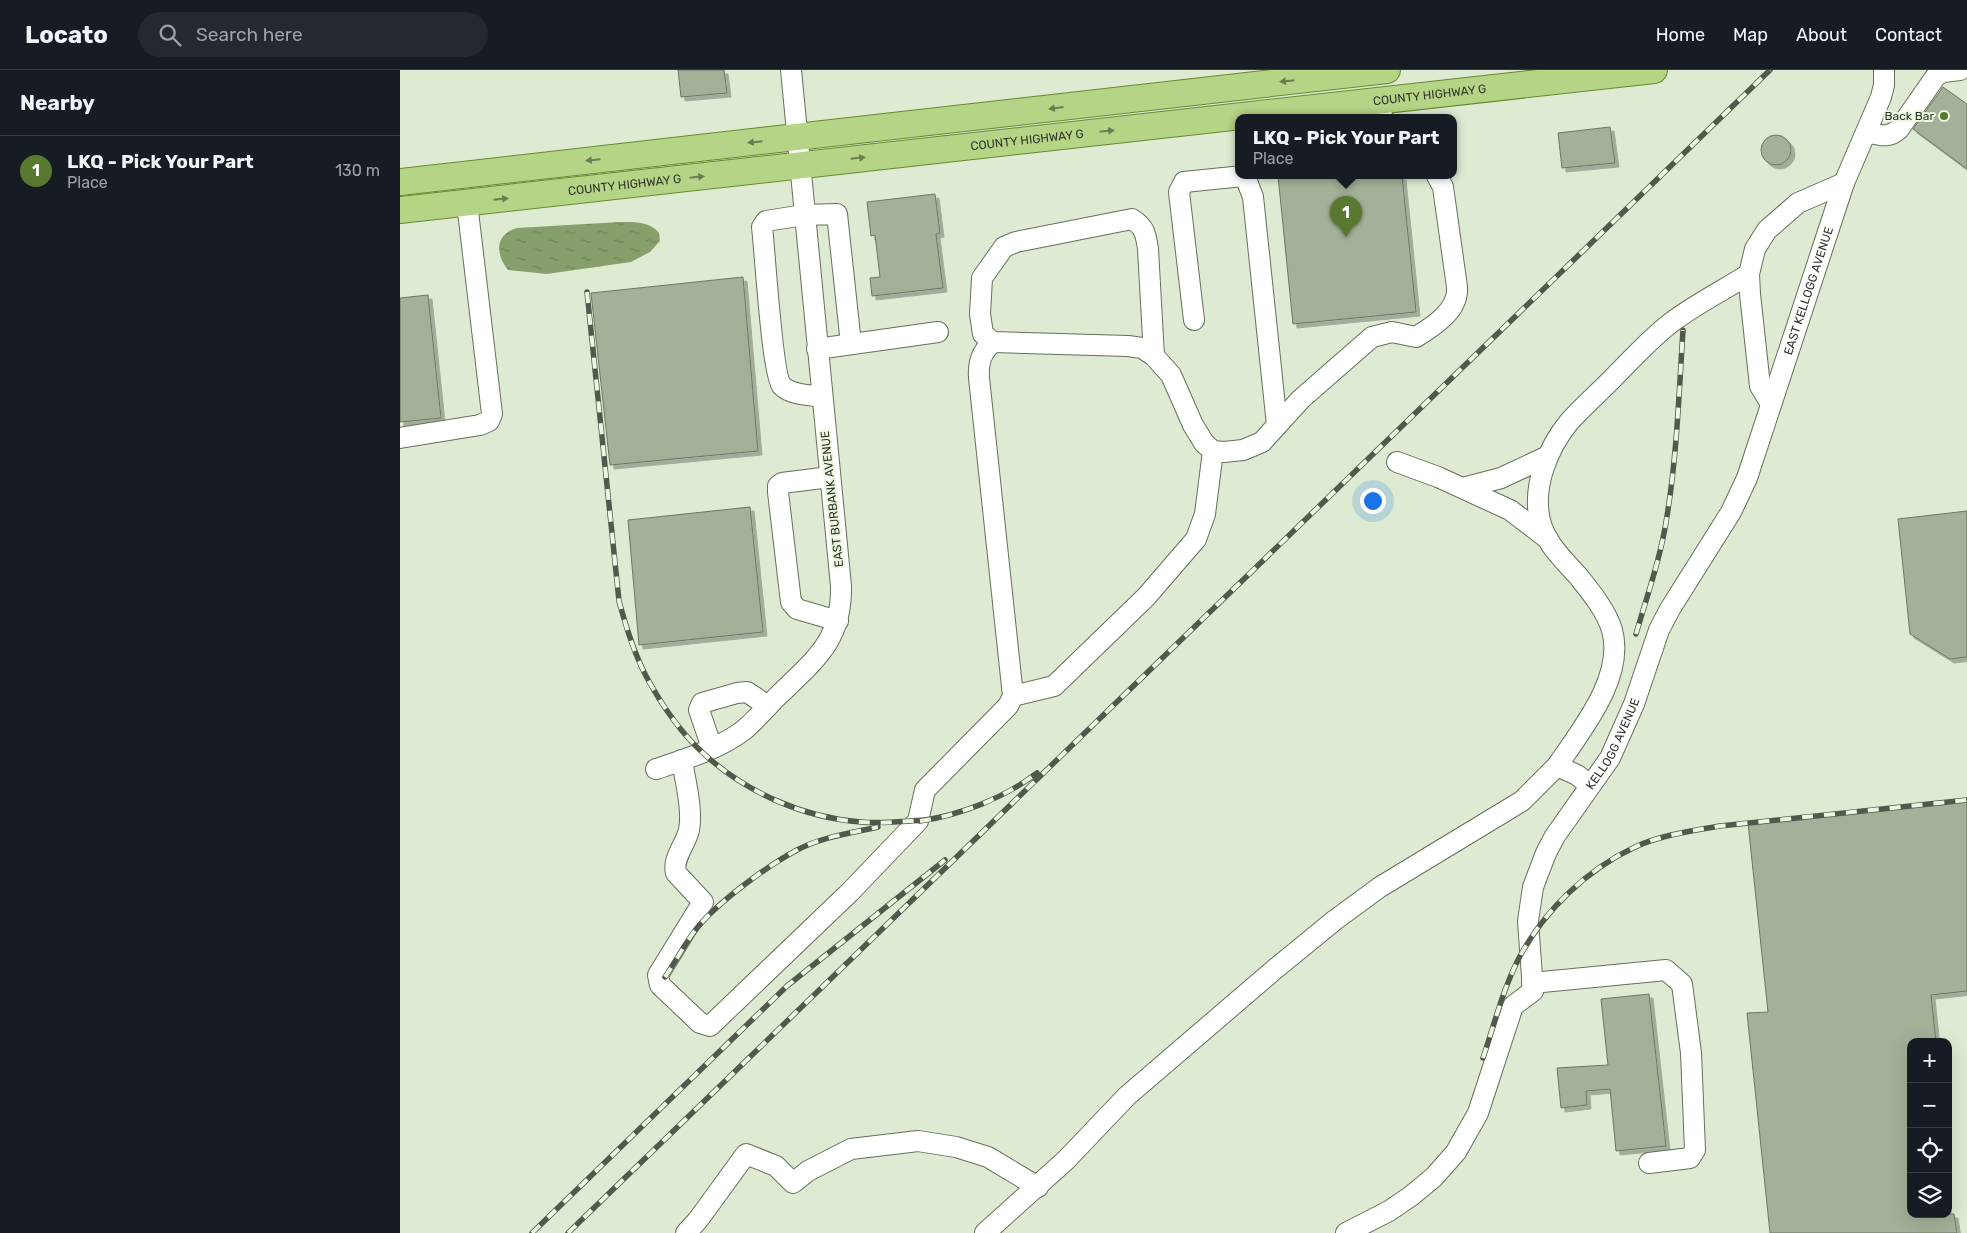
<!DOCTYPE html>
<meta charset="utf-8">
<style>
:root{--surface:#171b24;--page:#242831;--text:#f1f3f6;--muted:#9ea1a6;--line:#363941;--accent:#5a7930}
body{margin:0;font-family:Rubik,sans-serif;background:var(--page);color:var(--text)}
.controls{position:absolute;right:15px;bottom:15px;display:grid;overflow:hidden;border-radius:10px;box-shadow:0 5px 20px #0002}
.controls button{width:45px;height:45px;display:grid;place-items:center;padding:0;border:0;border-bottom:1px solid var(--line);background:var(--surface);color:var(--text);font:25px sans-serif}
.you{position:absolute;left:972px;top:430px;width:18px;height:18px;margin:-12px;border:4px solid #fff;border-radius:50%;background:#1a73e8;box-shadow:0 0 0 8px #1a73e833}
.badge{display:grid;place-items:center;width:32px;height:32px;border-radius:50%;background:var(--accent);color:#fff;font-size:16px;font-weight:700}
.pin{position:absolute;translate:-50% -41px;filter:drop-shadow(0 1px 2px #0008)}
.pin::after{content:'';position:absolute;top:26px;width:18px;height:15px;background:inherit;clip-path:polygon(0 0,100% 0,50% 100%)}
.popup{position:absolute;left:835px;top:44px;width:222px;height:65px;box-sizing:border-box;display:grid;place-content:center;border-radius:10px;background:var(--surface);filter:drop-shadow(0 1px 4px #0005);font-size:16px;white-space:nowrap;color:var(--muted)}
.popup b{font-size:19px;color:var(--text)}
.popup::after{content:'';position:absolute;left:50%;top:100%;margin-left:-10px;border:10px solid transparent;border-top-color:var(--surface)}
.list{margin:0;padding:0;list-style:none}
h2{display:flex;justify-content:space-between;align-items:center;height:65px;margin:0;padding:0 20px;font-size:21px}
h2 small{font-size:16px;font-weight:400;color:var(--muted)}
.list li{display:grid;grid-template-columns:32px 1fr auto;gap:15px;align-items:center;box-sizing:border-box;height:70px;padding:0 20px;border-top:1px solid var(--line)}
.list b{display:block;font-size:19px;white-space:nowrap}
.list p{margin:0;font-size:16px;white-space:nowrap;color:var(--muted)}
.list em{font-size:16px;font-style:normal;color:var(--muted)}
.icon{flex:none;width:28px;height:28px;fill:none;stroke:currentColor;stroke-width:2;stroke-linecap:round;stroke-linejoin:round}
.map{position:relative;flex:none;width:1567px;height:1163px;overflow:hidden}
header{display:flex;align-items:center;gap:30px;box-sizing:border-box;height:70px;padding:0 25px;background:var(--surface);border-bottom:1px solid var(--line)}
header strong{font-size:24px}
nav{display:flex;gap:28px;margin-inline-start:auto;font-size:18px}
.search{width:350px;height:45px;background:var(--page);display:flex;align-items:center;gap:12px;box-sizing:border-box;padding:0 18px;border-radius:28px;color:var(--muted);font-size:19px}
main{display:flex}
aside{flex:1;background:var(--surface)}
.map>svg:first-child{display:block}
.water{fill:url(#water-ripples)}
.building{fill:#a4b097;stroke:#6c7761;filter:url(#shadow)}
.lines{fill:none;stroke-linecap:round;stroke-linejoin:round}
.minor-casing{stroke:#647059;stroke-width:22}
.major-casing{stroke:#668a31;stroke-width:28}
.minor{stroke:#fff;stroke-width:20}
.major{stroke:#b5d485;stroke-width:26}
.rail-casing{stroke:#52594c;stroke-width:5.5}
.rail{stroke:#ebf8df;stroke-width:4;stroke-dasharray:11;stroke-linecap:butt}
.oneway{fill:#6c7d54}
.poi-dot{fill:#5a7930;stroke:#ebf8df;stroke-width:2}
.labels{text-anchor:middle;stroke-width:4;stroke-linejoin:round;paint-order:stroke}
.street-label{font-size:12px;fill:#30352b;stroke:#ebf8df}
.poi-label{font-size:12px;fill:#30352b;stroke:#ebf8df;text-anchor:end}
</style>
<header>
<strong>Locato</strong>
<div class="search"><svg class="icon" aria-label="search" viewBox="0 0 24 24"><circle cx="10" cy="10" r="6"/><path d="M15 15l6 6"/></svg>Search here</div>
<nav><a>Home</a><a>Map</a><a>About</a><a>Contact</a></nav>
</header>
<main>
<aside>
<h2>Nearby<small></small></h2>
<ul class="list">
<li><span class="badge">1</span><div><b>LKQ - Pick Your Part</b><p>Place</p></div><em>130 m</em></li>
</ul>
</aside>
<div class="map">
<svg width="1567" height="1163" viewBox="0 0 1567 1163">
<defs>
<pattern id="water-ripples" width="26" height="14" patternUnits="userSpaceOnUse" patternTransform="scale(1.25)"><rect width="26" height="14" fill="#87a06b"/><path d="M2 4q2-2 4 0t4 0M15 11q2-2 4 0t4 0" fill="none" stroke="#6f8358"/></pattern>
<filter id="shadow"><feDropShadow dx="4" dy="4" stdDeviation="0" flood-color="#0004"/></filter>
</defs>
<rect width="100%" height="100%" fill="#deebd2"/>
<path class="water" d="M220,152C233,152 250,151 259,163L260,171L250,182L231,192L147,204L108,200C95,184 95,164 117,158Z"/>
<g class="building">
<path d="M278,0H324L327,23L281,27Z"/>
<path d="M1543,17L1567,34V99L1513,59Z"/>
<path d="M1210,57L1215,93L1162,98L1158,63Z"/>
<circle cx="1376" cy="80" r="15"/>
<path d="M878,106H1002L1016,242L893,254Z"/>
<path d="M535,124L540,163L536,164L543,218L472,226L470,208L480,207L475,165L471,166L467,132Z"/>
<path d="M343,207L358,381L210,395L191,223Z"/>
<path d="M28,225L41,348L0,352V228Z"/>
<path d="M350,437L363,562L239,575L228,450Z"/>
<path d="M1567,441V587L1550,589L1510,564L1498,449Z"/>
<path d="M1567,730V921L1531,925L1536,972H1511V1144H1554L1557,1163H1370L1347,943L1368,942L1348,753Z"/>
<path d="M1249,924L1266,1076L1216,1081L1210,1019L1186,1021L1187,1035L1161,1038L1157,998L1208,995L1201,929Z"/>
</g>
<g class="lines">
<defs>
<g id="minor">
<path d="M981,31L982,48"/>
<path d="M1467,62C1480,65 1488,69 1499,59L1536,6L1543,2L1560,0"/>
<path d="M845,106L853,127L877,355"/>
<path d="M794,250L779,122L784,112L843,106"/>
<path d="M417,279L538,262"/>
<path d="M754,286L748,179C746,165 745,157 732,149L616,172L604,177L582,208L580,244L583,264L593,272L728,276L742,278L754,286L771,305L793,355L804,373L813,381L824,382L843,380L862,372L901,329L972,267L992,262L1016,267C1034,256 1059,240 1057,217L1043,117L1037,106"/>
<path d="M422,327C410,325 391,325 382,316C372,305 365,181 362,157L366,151L404,145L437,144L451,274"/>
<path d="M1371,334L1360,316L1350,224L1349,204L1355,179L1367,160L1398,133L1444,113"/>
<path d="M0,368L80,355L89,351L92,344L67,133"/>
<path d="M997,392L1038,407L1110,440L1148,469"/>
<path d="M430,407L382,413L378,416V422L391,532L397,539L438,551"/>
<path d="M1063,418L1101,408L1148,386"/>
<path d="M613,626L654,616L746,527L796,469L805,444L813,381"/>
<path d="M312,678L299,640L302,633L337,623L347,622L368,636"/>
<path d="M282,690C285,710 293,740 289,760C286,774 272,788 276,803L303,832L258,905L260,915L300,953L310,956L450,822L518,751L525,720L608,636L613,626L579,308C578,293 581,282 593,272"/>
<path d="M1157,696C1182,659 1225,607 1212,560C1206,540 1190,521 1178,506C1163,489 1145,473 1140,450C1132,416 1148,378 1169,352C1184,335 1202,320 1217,304C1235,286 1252,267 1272,252C1296,234 1324,220 1349,204"/>
<path d="M256,699C286,689 319,679 344,660C357,649 369,634 382,622C417,588 442,569 441,516L391,0"/>
<path d="M1132,913L1266,900L1282,914L1291,983L1295,1080L1290,1088L1249,1093"/>
<path d="M286,1163L298,1150L346,1084L376,1096L393,1113L408,1101L451,1079L518,1071L556,1077L588,1087L638,1117"/>
<path d="M585,1163L666,1090L727,1026L875,899L935,850L980,817L1122,731L1157,696L1177,705L1190,715"/>
<path id="s1" d="M946,1163L989,1141L1011,1126L1034,1107L1056,1082L1078,1043L1113,936L1133,921L1128,851L1133,817L1146,783L1155,766L1210,688L1234,634L1259,560L1270,539L1331,442L1347,408L1444,113L1481,27L1484,15V0"/>
</g>
<g id="major">
<path d="M0,112L987,0"/>
<path id="s2" d="M0,140L1254,0"/>
</g>
</defs>
<use href="#minor" class="minor-casing"/>
<use href="#major" class="major-casing"/>
<use href="#minor" class="minor"/>
<use href="#major" class="major"/>
<defs>
<g id="rail">
<path d="M187,222L219,531C226,557 234,583 246,606C261,634 280,662 303,683C345,722 404,748 461,752C482,754 504,751 526,750"/>
<path d="M1236,564C1247,526 1261,487 1267,446C1277,385 1279,322 1283,260"/>
<path d="M520,751C561,745 604,728 637,703"/>
<path d="M265,907C276,891 285,873 297,858C318,832 367,796 397,780C421,767 451,763 478,757"/>
<path d="M1083,988C1094,955 1103,919 1119,888C1144,841 1186,800 1235,777C1261,765 1291,761 1320,756L1567,730"/>
<path d="M132,1163L387,916L545,790"/>
<path d="M168,1163L1370,0"/>
</g>
</defs>
<use href="#rail" class="rail-casing"/>
<use href="#rail" class="rail"/>
</g>
<defs><path id="oneway-solid" d="M-6-.8H1V-3.2L6.5 0L1 3.2V.8H-6Z" transform="scale(1.25)"/></defs>
<g class="oneway">
<use href="#oneway-solid" transform="translate(887 11) rotate(174)"/>
<use href="#oneway-solid" transform="translate(656 38) rotate(173)"/>
<use href="#oneway-solid" transform="translate(707 61) rotate(-6)"/>
<use href="#oneway-solid" transform="translate(355 72) rotate(174)"/>
<use href="#oneway-solid" transform="translate(458 88) rotate(-6)"/>
<use href="#oneway-solid" transform="translate(193 90) rotate(174)"/>
<use href="#oneway-solid" transform="translate(297 107) rotate(-6)"/>
<use href="#oneway-solid" transform="translate(101 129) rotate(-6)"/>
</g>
<circle class="poi-dot" cx="1544" cy="46" r="5"/>
<g class="labels">
<g class="street-label">
<text dy="4" stroke="none"><textPath href="#s2" startOffset="1036">COUNTY HIGHWAY G</textPath></text>
<text dy="4" stroke="none"><textPath href="#s2" startOffset="631">COUNTY HIGHWAY G</textPath></text>
<text dy="4" stroke="none"><textPath href="#s2" startOffset="226">COUNTY HIGHWAY G</textPath></text>
<text dy="4" stroke="none"><textPath href="#s1" startOffset="1086">EAST KELLOGG AVENUE</textPath></text>
<text transform="translate(432 429) rotate(-96)" y="4">EAST BURBANK AVENUE</text>
<text dy="4" stroke="none"><textPath href="#s1" startOffset="590">KELLOGG AVENUE</textPath></text>
</g>
<g class="poi-label">
<text x="1534" y="50">Back Bar</text>
</g>
</g>
</svg>
<div class="controls">
<button>+</button>
<button>−</button>
<button><svg class="icon" aria-label="locate" viewBox="0 0 24 24"><circle cx="12" cy="12" r="6"/><path d="M12 2v4M12 18v4M2 12h4M18 12h4"/></svg></button>
<button><svg class="icon" aria-label="layers" viewBox="0 0 24 24"><path d="M12 4l9 5-9 5-9-5zM3 14l9 5 9-5"/></svg></button>
</div>
<div class="you"></div>
<div class="pin badge" style="left:946px;top:167px">1</div>
<div class="popup"><b>LKQ - Pick Your Part</b>Place</div>
</div>
</main>
